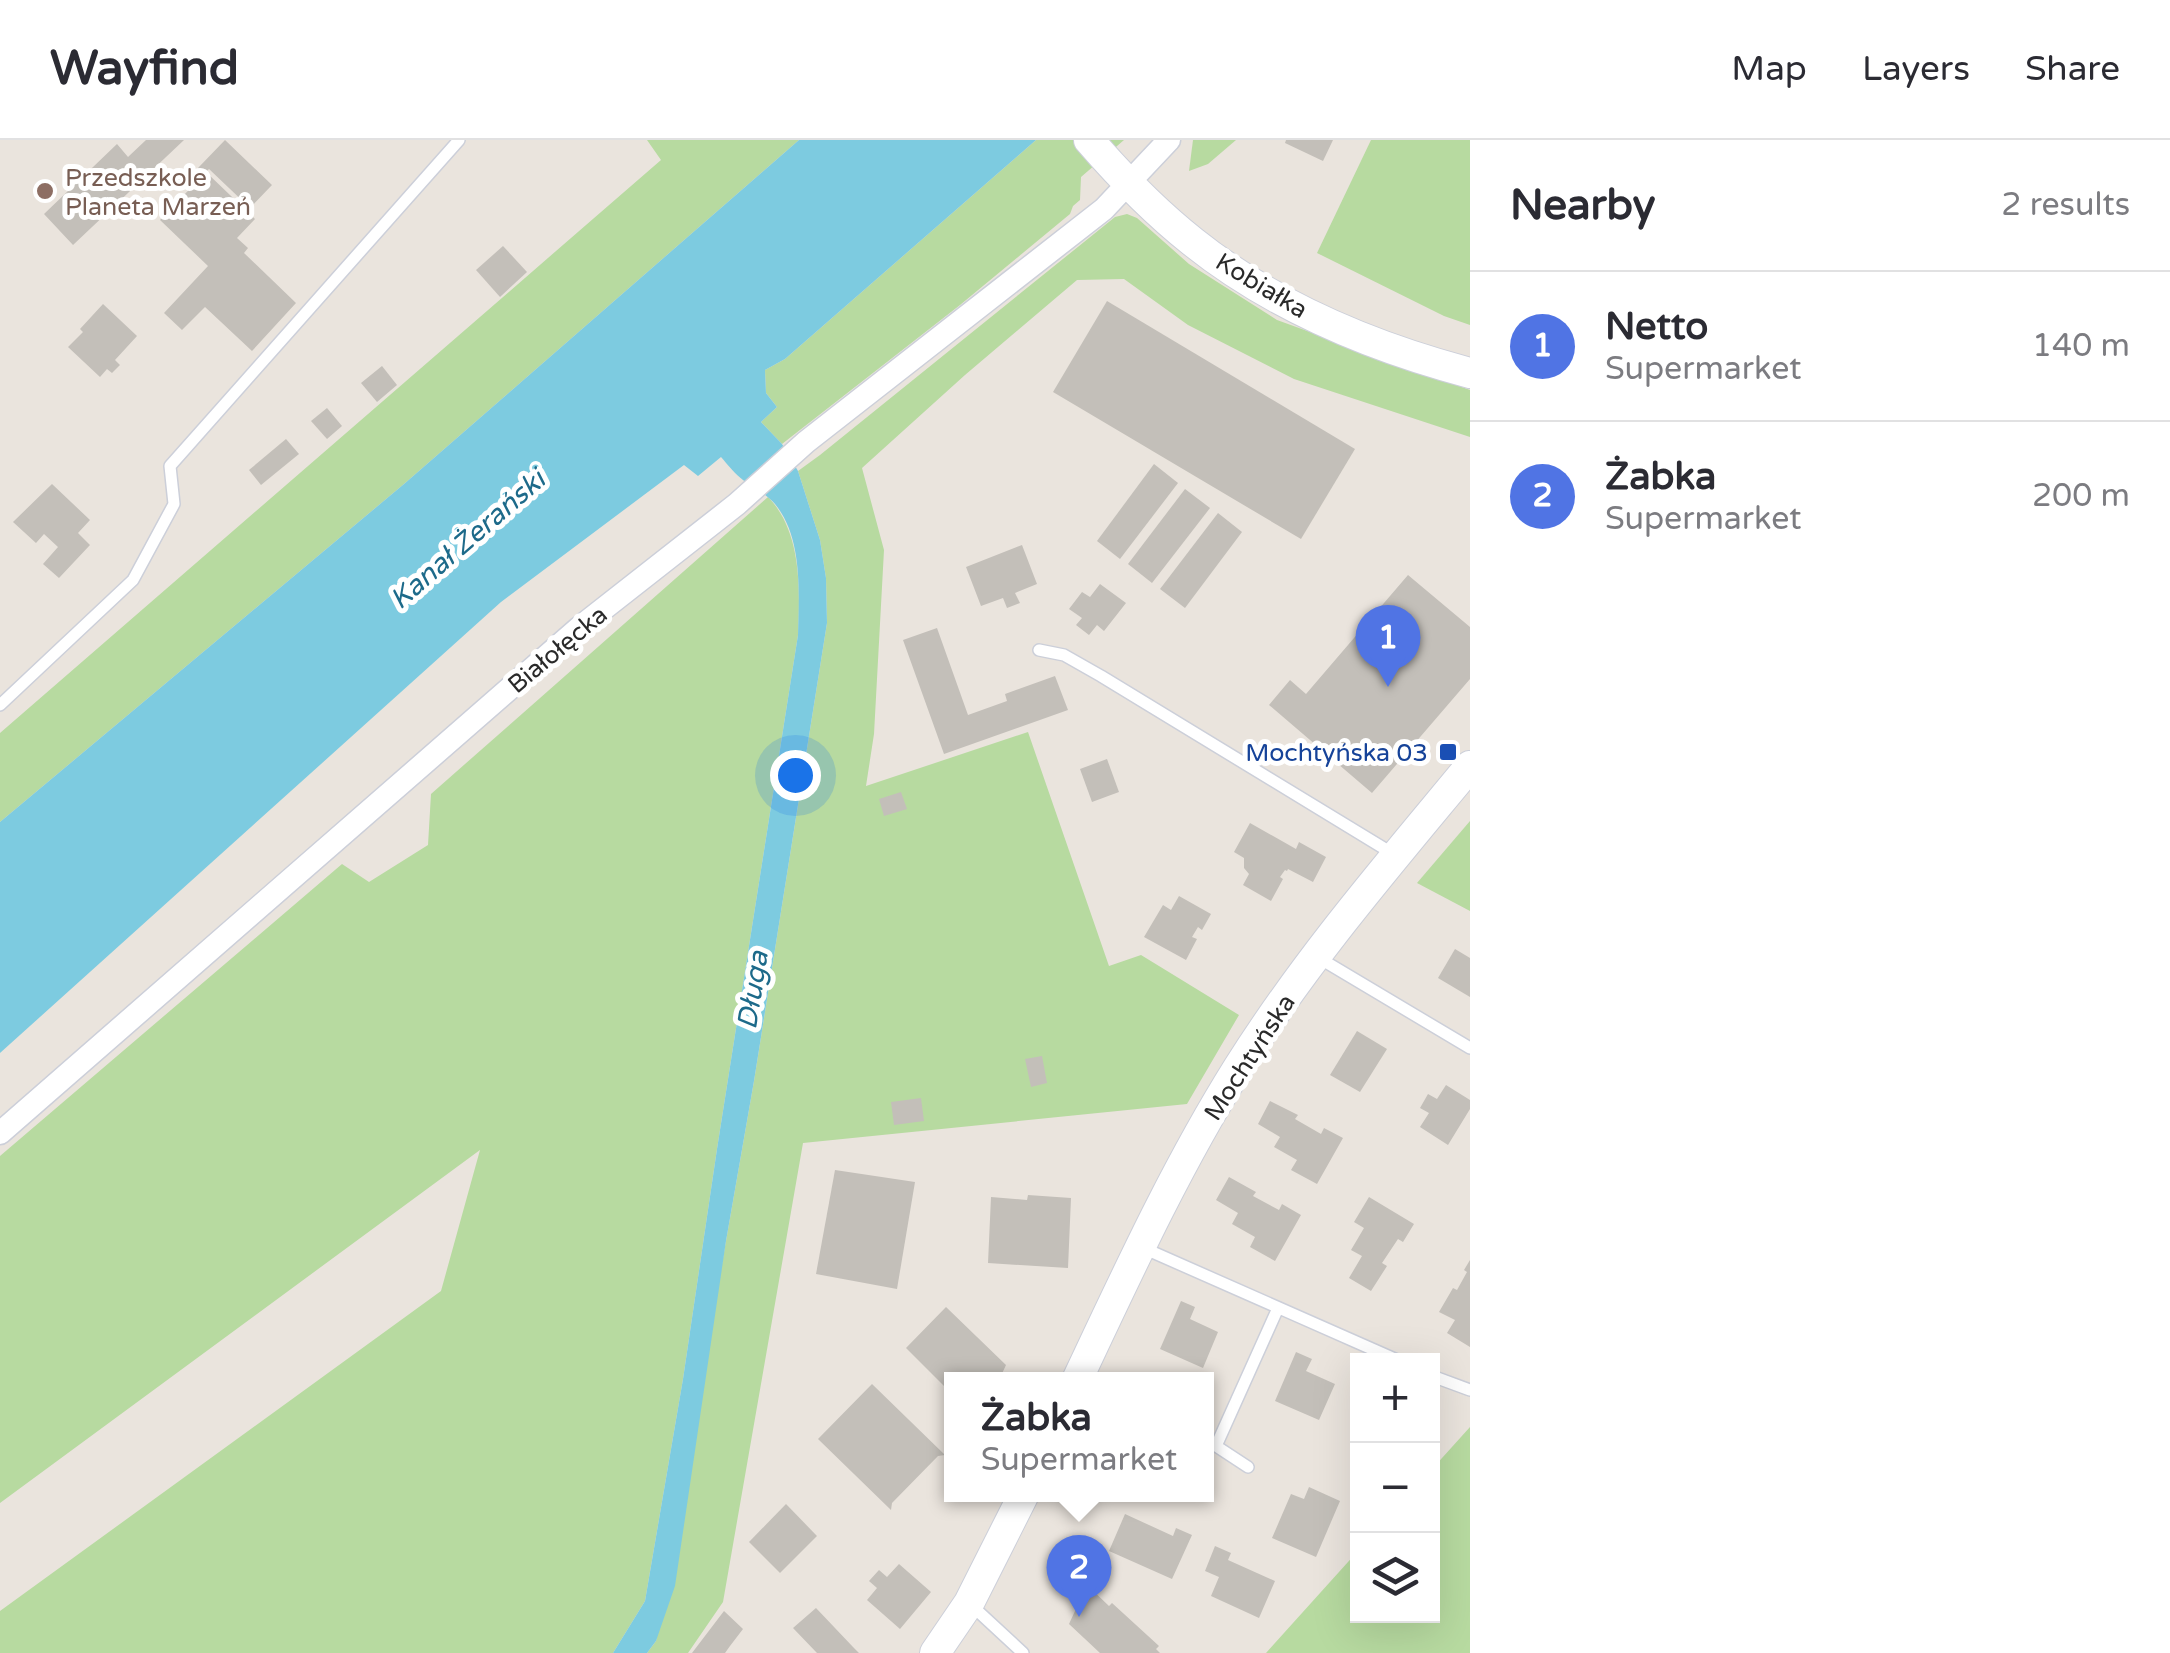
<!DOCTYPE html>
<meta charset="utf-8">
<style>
:root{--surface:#fff;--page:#f7f7f7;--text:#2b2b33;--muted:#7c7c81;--line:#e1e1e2;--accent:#5074e4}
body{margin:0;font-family:"Varela Round",sans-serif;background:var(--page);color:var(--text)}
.controls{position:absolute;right:30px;bottom:30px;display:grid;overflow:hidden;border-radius:0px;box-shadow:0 10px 40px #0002}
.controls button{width:90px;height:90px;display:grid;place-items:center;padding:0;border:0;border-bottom:2px solid var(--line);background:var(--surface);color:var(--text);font:50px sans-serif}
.you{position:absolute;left:795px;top:635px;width:35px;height:35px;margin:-25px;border:8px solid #fff;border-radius:50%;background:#1a73e8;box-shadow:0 0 0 15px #1a73e833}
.badge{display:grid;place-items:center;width:65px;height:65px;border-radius:50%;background:var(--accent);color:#fff;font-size:32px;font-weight:700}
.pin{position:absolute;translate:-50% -82px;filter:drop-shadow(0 2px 5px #0008)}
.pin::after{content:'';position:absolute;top:52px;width:35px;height:30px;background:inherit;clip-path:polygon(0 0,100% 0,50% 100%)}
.popup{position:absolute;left:944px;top:1232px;width:270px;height:130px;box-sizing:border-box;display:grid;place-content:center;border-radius:0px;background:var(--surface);filter:drop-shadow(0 2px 8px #0005);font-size:32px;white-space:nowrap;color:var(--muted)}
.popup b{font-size:38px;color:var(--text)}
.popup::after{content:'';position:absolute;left:50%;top:100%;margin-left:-20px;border:20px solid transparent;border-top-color:var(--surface)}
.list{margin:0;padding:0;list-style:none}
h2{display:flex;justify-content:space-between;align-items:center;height:130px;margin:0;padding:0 40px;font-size:42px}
h2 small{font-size:32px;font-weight:400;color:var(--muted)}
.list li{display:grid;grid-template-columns:65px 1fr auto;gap:30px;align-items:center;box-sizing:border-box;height:150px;padding:0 40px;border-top:2px solid var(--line)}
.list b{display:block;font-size:38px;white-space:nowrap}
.list p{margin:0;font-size:32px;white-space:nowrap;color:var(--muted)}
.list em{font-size:32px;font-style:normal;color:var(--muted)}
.icon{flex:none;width:55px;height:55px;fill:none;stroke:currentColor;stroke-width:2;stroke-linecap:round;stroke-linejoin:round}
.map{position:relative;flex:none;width:1470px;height:1513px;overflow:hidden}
header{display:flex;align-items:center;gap:60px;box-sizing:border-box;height:140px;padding:0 50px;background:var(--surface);border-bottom:2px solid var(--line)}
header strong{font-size:48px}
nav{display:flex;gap:55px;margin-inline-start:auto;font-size:35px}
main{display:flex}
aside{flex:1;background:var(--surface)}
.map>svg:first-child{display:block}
.green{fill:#b7daa0}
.water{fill:#7dcbe0}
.building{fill:#c3bfb9}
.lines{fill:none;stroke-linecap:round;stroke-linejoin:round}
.service-casing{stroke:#cccfd9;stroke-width:14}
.minor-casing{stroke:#cccfd9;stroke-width:25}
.tertiary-casing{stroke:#cccfd9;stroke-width:32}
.service{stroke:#fff;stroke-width:11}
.minor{stroke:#fff;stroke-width:22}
.tertiary{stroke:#fff;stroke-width:30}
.education-dot{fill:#8d6e63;stroke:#fff;stroke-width:4}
.transit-dot{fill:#1a4fb4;stroke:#fff;stroke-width:4}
.labels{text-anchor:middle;stroke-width:10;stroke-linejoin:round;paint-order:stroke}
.education-label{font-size:25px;fill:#785e54;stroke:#fff;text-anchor:start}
.street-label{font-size:25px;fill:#2a2a2a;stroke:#fff}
.transit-label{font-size:25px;fill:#164399;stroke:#fff;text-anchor:end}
.water-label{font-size:28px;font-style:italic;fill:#1d6a8a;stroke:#fff}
</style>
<header>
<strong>Wayfind</strong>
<nav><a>Map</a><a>Layers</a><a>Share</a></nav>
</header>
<main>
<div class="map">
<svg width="1470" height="1513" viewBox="0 0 1470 1513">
<rect width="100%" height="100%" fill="#eae4dd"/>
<g class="green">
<path d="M647,0H799L404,344L0,682V593L661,20Z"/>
<path d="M1036,0H1124L1081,37L1080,60L1073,66L1070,74L960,165L782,304L761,282L777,267L766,253L765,230L785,219Z"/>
<path d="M1193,0H1236L1208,24L1189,31Z"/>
<path d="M1371,0H1470V185L1444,176L1317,113Z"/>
<path d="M1127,74L1137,78L1189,124L1277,180L1470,250V297L1294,239L1188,185L1124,139L1077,140L965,235L862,328L884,410L874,594L866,646L1028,592L1109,826L1141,815L1239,875L1187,964L803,1003L723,1462L688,1513H647L656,1501L754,941L827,483L826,438L820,400L798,331L820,315L1115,77Z"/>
<path d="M768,357C802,392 800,449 798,495L717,1009L683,1239L645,1461L613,1513H0V1471L441,1151L480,1010L0,1363V1016L342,724L369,742L428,705L431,654Z"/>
<path d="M1470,681V771L1417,743Z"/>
<path d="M1470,1287V1513H1266L1357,1412L1358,1476H1432L1433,1328Z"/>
</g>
<path class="water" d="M799,0H1036L785,219L765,230L766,253L777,267L761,282L782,304L798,331L820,400L826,438L827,483L754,941L726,1101L675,1446L656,1501L647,1513H613L645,1461L683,1239L717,1009L798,495C799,453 803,398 775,364C766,354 754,348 743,340C735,334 728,325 721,317L698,336L684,325L501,462L0,913V682L404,344Z"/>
<g class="building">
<path d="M146,0H184L73,105L44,74L117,4L128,17Z"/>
<path d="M225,0L272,45L250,68L209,29L204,34L198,28Z"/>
<path d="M1286,0H1333L1323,21L1285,3Z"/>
<path d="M206,32L255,79L237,98L248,108L244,113L296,163L252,211L205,167L182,190L164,173L208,126L160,80Z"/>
<path d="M503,106L527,132L500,157L476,130Z"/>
<path d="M1107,161L1355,309L1301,399L1053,252Z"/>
<path d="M103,164L137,196L115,220L120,225L112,233L107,229L100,237L68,207L83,192L80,189Z"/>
<path d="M382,226L397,245L377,262L361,243Z"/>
<path d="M327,268L342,286L327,299L311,281Z"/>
<path d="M286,299L299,314L261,345L249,330Z"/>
<path d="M1154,324L1178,343L1120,419L1097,401Z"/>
<path d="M52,344L90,380L78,393L90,405L59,438L43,424L58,407L44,394L36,403L13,382Z"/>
<path d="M1185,349L1210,368L1152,443L1128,424Z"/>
<path d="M1218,373L1242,392L1185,468L1160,449Z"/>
<path d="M1022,405L1037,444L1015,453L1020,463L1007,468L1003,458L981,466L966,427Z"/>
<path d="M1408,435L1470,487V539L1372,653L1269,565L1290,540L1306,554Z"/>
<path d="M1100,444L1126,463L1104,491L1097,485L1089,495L1076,485L1082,478L1069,469L1082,452L1090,457Z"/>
<path d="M937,488L968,575L1007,561L1005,554L1055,536L1068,570L944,614L903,500Z"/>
<path d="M1107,619L1119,652L1092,662L1080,629Z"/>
<path d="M901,652L907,669L884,676L879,659Z"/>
<path d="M1250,683L1296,709L1299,702L1326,717L1313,742L1288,729L1287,731L1285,730L1280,737L1283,739L1271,761L1243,745L1249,734L1244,728V718L1234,712Z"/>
<path d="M1179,756L1211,774L1202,790L1198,787L1192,797L1197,799L1186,820L1144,797L1163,765L1171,770Z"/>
<path d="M1455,809L1470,818V857L1438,838Z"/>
<path d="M1357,891L1387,909L1360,952L1330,935Z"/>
<path d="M1042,916L1047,943L1031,947L1025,919Z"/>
<path d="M1446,945L1470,960V969L1448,1005L1420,987L1429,973L1420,968L1428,954L1437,959Z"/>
<path d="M921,958L924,981L894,985L891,962Z"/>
<path d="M1270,961L1298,975L1295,979L1321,994L1324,988L1343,998L1317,1044L1291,1030L1297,1020L1274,1007L1280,997L1258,984Z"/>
<path d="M835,1030L915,1042L897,1149L816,1134Z"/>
<path d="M1229,1037L1256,1052L1253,1056L1279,1070L1282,1064L1301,1075L1275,1121L1250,1107L1255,1097L1232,1084L1238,1073L1216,1060Z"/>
<path d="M1028,1055L1071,1058L1068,1128L988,1123L991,1057L1027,1060Z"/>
<path d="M1369,1057L1414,1084L1403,1102L1398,1099L1382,1123L1387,1126L1371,1151L1349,1138L1362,1116L1351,1110L1364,1088L1354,1082Z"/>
<path d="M1470,1120V1207L1447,1193L1455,1180L1439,1172L1453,1148L1457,1150L1467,1132L1464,1130Z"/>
<path d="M1181,1161L1195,1167L1190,1179L1218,1192L1203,1228L1160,1209Z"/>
<path d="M946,1167L1006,1225L999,1240H952V1254L906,1208Z"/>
<path d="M1296,1212L1312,1219L1306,1231L1335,1244L1319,1280L1275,1261Z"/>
<path d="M872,1244L945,1315L938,1316L892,1363L891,1370L818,1299Z"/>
<path d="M1309,1347L1340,1361L1316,1417L1272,1398L1291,1354L1304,1359Z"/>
<path d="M786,1364L817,1396L780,1433L749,1402Z"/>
<path d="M1125,1374L1173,1396L1176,1388L1192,1395L1172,1439L1109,1411Z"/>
<path d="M1215,1406L1231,1413L1228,1420L1275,1441L1259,1478L1211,1456L1219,1437L1205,1431Z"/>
<path d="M899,1424L931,1452L900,1489L867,1460L877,1448L869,1441L879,1430L887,1437Z"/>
<path d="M1087,1445L1109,1466L1112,1463L1159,1506L1156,1509L1160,1513H1100L1069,1484Z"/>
<path d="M816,1468L853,1507L859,1513H817L793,1488Z"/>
<path d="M724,1471L743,1489L730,1506L725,1513H692Z"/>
</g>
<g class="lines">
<defs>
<g id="service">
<path d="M1039,510L1064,515L1101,536L1395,715"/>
<path d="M0,565L133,440L174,364L170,326L459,0"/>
<path d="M1319,818L1470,908"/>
<path d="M1141,1107L1397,1220"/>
<path d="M1432,1236L1470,1250"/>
<path d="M1248,1327L1216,1306L1278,1168"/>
<path d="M969,1463L1023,1513"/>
</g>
<path id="minor" d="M0,993L579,488L737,364L806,302L1104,69L1169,0"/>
<g id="tertiary">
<path d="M1089,0C1121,37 1155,72 1193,102C1273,166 1372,207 1470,233"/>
<path d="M1077,1240C1127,1134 1176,1027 1238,928C1306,820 1389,724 1470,626"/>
<path d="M935,1513L969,1463L1024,1354"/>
</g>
</defs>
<use href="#service" class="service-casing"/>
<use href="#minor" class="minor-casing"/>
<use href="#tertiary" class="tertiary-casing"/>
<use href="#service" class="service"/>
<use href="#minor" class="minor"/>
<use href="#tertiary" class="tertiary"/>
</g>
<circle class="education-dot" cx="45" cy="51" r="10"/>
<rect class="transit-dot" x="1438" y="602" width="20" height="20" rx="5"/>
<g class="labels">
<g class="education-label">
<text x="65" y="46">Przedszkole<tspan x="65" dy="29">Planeta Marzeń</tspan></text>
</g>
<g class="street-label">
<text transform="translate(1262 145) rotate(31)" y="9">Kobiałka</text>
<text transform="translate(557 509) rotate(-40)" y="9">Białołęcka</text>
<text transform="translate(1249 917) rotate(-57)" y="9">Mochtyńska</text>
</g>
<g class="transit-label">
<text x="1428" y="621">Mochtyńska 03</text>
</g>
<g class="water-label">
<text transform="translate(467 399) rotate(-41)" y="10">Kanał Żerański</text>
<text transform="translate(752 850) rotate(-81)" y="10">Długa</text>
</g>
</g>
</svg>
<div class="controls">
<button>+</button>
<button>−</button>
<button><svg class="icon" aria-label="layers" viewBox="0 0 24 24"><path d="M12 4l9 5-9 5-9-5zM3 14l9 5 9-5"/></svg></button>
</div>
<div class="you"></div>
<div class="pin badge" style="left:1388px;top:547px">1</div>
<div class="pin badge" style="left:1079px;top:1477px">2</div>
<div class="popup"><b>Żabka</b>Supermarket</div>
</div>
<aside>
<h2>Nearby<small>2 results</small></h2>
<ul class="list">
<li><span class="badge">1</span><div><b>Netto</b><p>Supermarket</p></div><em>140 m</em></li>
<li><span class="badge">2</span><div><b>Żabka</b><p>Supermarket</p></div><em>200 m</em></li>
</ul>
</aside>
</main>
